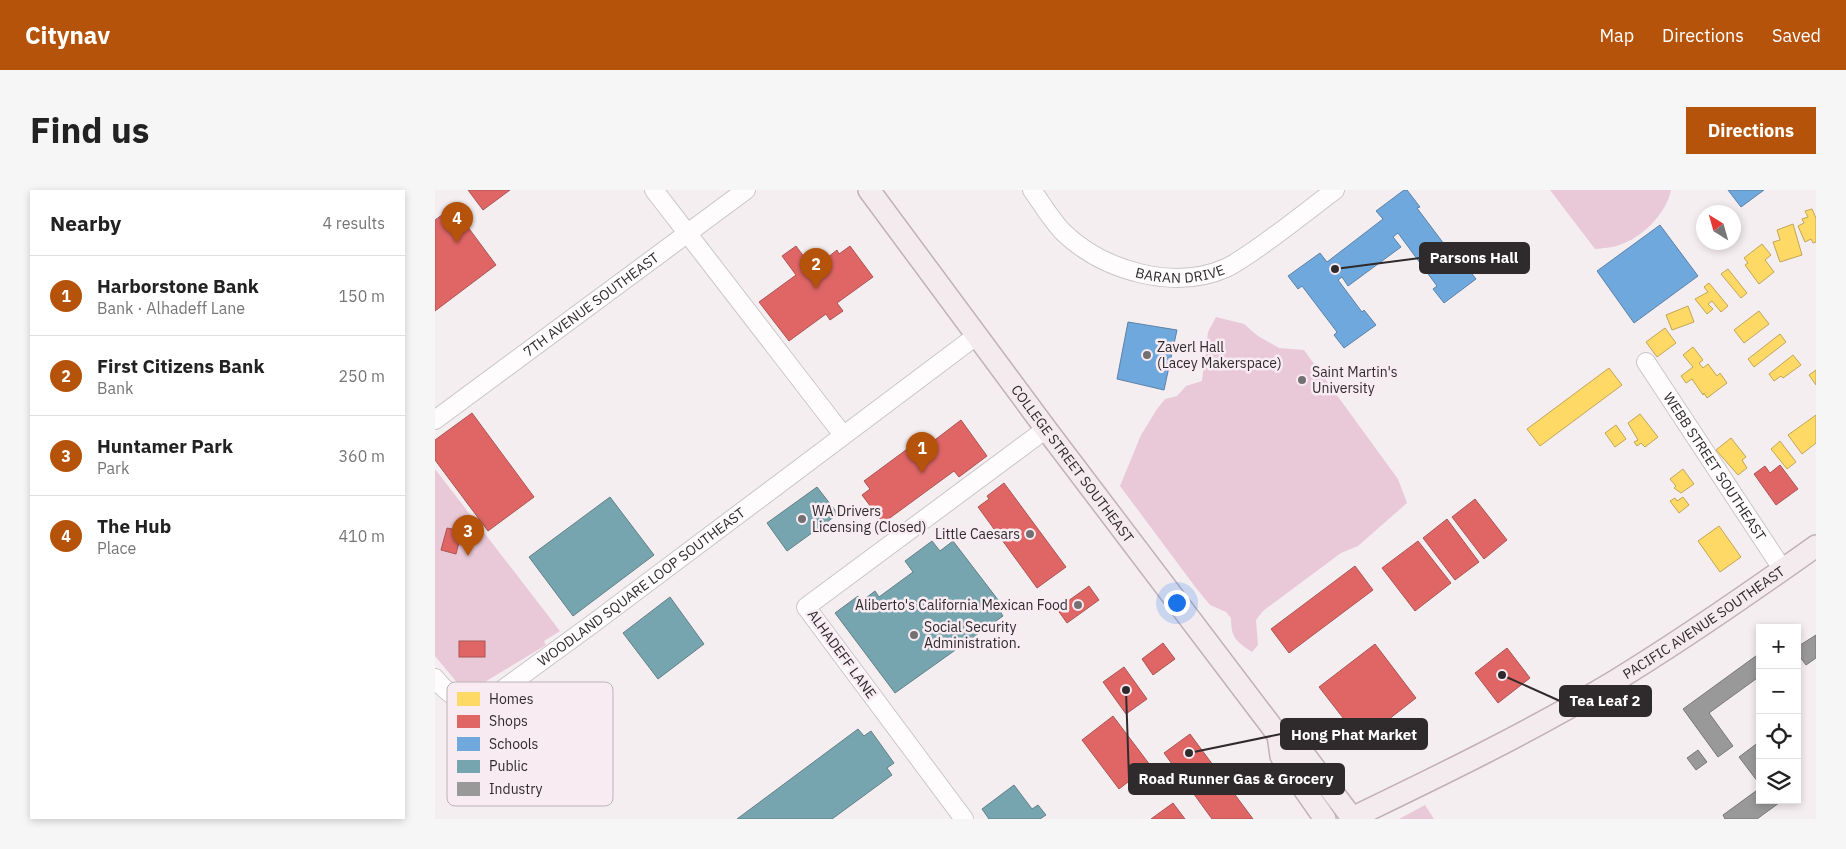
<!DOCTYPE html>
<meta charset="utf-8">
<style>
:root{--surface:#fff;--page:#f6f6f6;--text:#222;--muted:#767676;--line:#e0e0e0;--accent:#b45309}
body{margin:0;font-family:"IBM Plex Sans",sans-serif;background:var(--page);color:var(--text)}
.controls{position:absolute;right:15px;bottom:15px;display:grid;overflow:hidden;border-radius:0px;box-shadow:0 2px 8px #0003}
.controls button{width:45px;height:45px;display:grid;place-items:center;padding:0;border:0;border-bottom:1px solid var(--line);background:var(--surface);color:var(--text);font:25px sans-serif}
.compass{position:absolute;left:1261px;top:15px;width:45px;height:45px;border-radius:50%;background:var(--surface);box-shadow:0 2px 8px #0003;rotate:323deg}
.you{position:absolute;left:741px;top:412px;width:18px;height:18px;margin:-12px;border:4px solid #fff;border-radius:50%;background:#1a73e8;box-shadow:0 0 0 8px #1a73e833}
.badge{display:grid;place-items:center;width:32px;height:32px;border-radius:50%;background:var(--accent);color:#fff;font-size:16px;font-weight:700}
.pin{position:absolute;translate:-50% -41px;filter:drop-shadow(0 1px 2px #0008)}
.pin::after{content:'';position:absolute;top:26px;width:18px;height:15px;background:inherit;clip-path:polygon(0 0,100% 0,50% 100%)}
.list{margin:0;padding:0;list-style:none}
h2{display:flex;justify-content:space-between;align-items:center;height:65px;margin:0;padding:0 20px;font-size:21px}
h2 small{font-size:16px;font-weight:400;color:var(--muted)}
.list li{display:grid;grid-template-columns:32px 1fr auto;gap:15px;align-items:center;box-sizing:border-box;height:80px;padding:0 20px;border-top:1px solid var(--line)}
.list b{display:block;font-size:19px;white-space:nowrap}
.list p{margin:0;font-size:16px;white-space:nowrap;color:var(--muted)}
.list em{font-size:16px;font-style:normal;color:var(--muted)}
.icon{flex:none;width:28px;height:28px;fill:none;stroke:currentColor;stroke-width:2;stroke-linecap:round;stroke-linejoin:round}
.map{position:relative;flex:none;width:1381px;height:629px;overflow:hidden;border-radius:0px}
header{display:flex;align-items:center;gap:30px;box-sizing:border-box;height:70px;padding:0 25px;background:var(--accent);color:#fff}
header strong{font-size:24px}
nav{display:flex;gap:28px;margin-inline-start:auto;font-size:18px}
.intro{display:flex;align-items:center;justify-content:space-between;box-sizing:border-box;height:120px;padding:0 30px}
h1{margin:0;font-size:35px}
.button{padding:12px 22px;border-radius:0px;background:var(--accent);color:#fff;font-size:18px;font-weight:700}
main{display:flex;gap:30px;padding:0 30px}
aside{flex:1;background:var(--surface);border-radius:0px;box-shadow:0 2px 8px #0003}
.map>svg:first-child{display:block}
.green{fill:#e9c9d8}
.homes{fill:#ffd966;stroke:#c1a555}
.shops{fill:#e06666;stroke:#ab5455}
.schools{fill:#6fa8dc;stroke:#5c82a8}
.public{fill:#76a5af;stroke:#618088}
.industry{fill:#999;stroke:#797879}
.lines{fill:none;stroke-linecap:round;stroke-linejoin:round}
.minor-casing{stroke:#cac5c7;stroke-width:20}
.major-casing{stroke:#c2b0b9;stroke-width:24}
.minor{stroke:#fefcfd;stroke-width:18}
.major{stroke:#f4ebef;stroke-width:21}
.poi-dot{fill:#746f72;stroke:#f8ebf1;stroke-width:2}
.labels{text-anchor:middle;stroke-width:5;stroke-linejoin:round;paint-order:stroke}
.street-label{font-size:14px;fill:#2f2b2d;stroke:#f8ebf1}
.poi-label{font-size:14px;fill:#2f2b2d;stroke:#f8ebf1;text-anchor:start}
.key{fill:#f8ebf1;stroke:#bcb1b6;stroke-width:1}
.key-label{font-size:14px;fill:#2f2b2d}
.leader{fill:none;stroke:#2f2b2d;stroke-width:2}
.callout-dot{fill:#2f2b2d;stroke:#f8ebf1;stroke-width:2}
.callout{fill:#2f2b2d;stroke:#2f2b2d;stroke-width:2}
.callout-label{font-size:15px;text-anchor:middle;font-weight:bold;fill:#fff}
</style>
<header>
<strong>Citynav</strong>
<nav><a>Map</a><a>Directions</a><a>Saved</a></nav>
</header>
<div class="intro"><h1>Find us</h1><a class="button">Directions</a></div>
<main>
<aside>
<h2>Nearby<small>4 results</small></h2>
<ul class="list">
<li><span class="badge">1</span><div><b>Harborstone Bank</b><p>Bank · Alhadeff Lane</p></div><em>150 m</em></li>
<li><span class="badge">2</span><div><b>First Citizens Bank</b><p>Bank</p></div><em>250 m</em></li>
<li><span class="badge">3</span><div><b>Huntamer Park</b><p>Park</p></div><em>360 m</em></li>
<li><span class="badge">4</span><div><b>The Hub</b><p>Place</p></div><em>410 m</em></li>
</ul>
</aside>
<div class="map">
<svg width="1381" height="629" viewBox="0 0 1381 629">
<rect width="100%" height="100%" fill="#f5eef1"/>
<g class="green">
<path d="M1115,0H1236C1231,24 1207,48 1184,55C1177,58 1168,58 1160,59Z"/>
<path d="M781,127L809,134L823,146L844,158L869,160L963,289L972,313L923,356L906,363L828,421L821,430L823,455L817,462C801,451 796,448 796,428L791,422L775,415L761,398L685,296L706,245L722,219L730,209L742,206L751,196L767,191L773,142Z"/>
<path d="M0,279L125,441L109,451L111,455L40,498L24,495L0,466Z"/>
<path d="M990,615L999,629H964Z"/>
</g>
<g class="homes">
<path d="M1377,19L1381,28V52L1378,53L1376,49L1370,52L1363,36L1369,33L1367,29L1373,27L1370,21Z"/>
<path d="M1358,34L1367,65L1345,72L1338,52L1345,50L1342,40Z"/>
<path d="M1327,54L1336,65L1330,70L1339,82L1324,94L1310,75L1313,73L1309,68Z"/>
<path d="M1293,79L1312,103L1306,108L1286,84Z"/>
<path d="M1274,93L1293,116L1286,122L1277,111L1273,114L1278,119L1272,124L1260,109L1273,102L1269,97Z"/>
<path d="M1253,116L1259,132L1237,140L1231,125Z"/>
<path d="M1324,121L1334,134L1309,153L1299,140Z"/>
<path d="M1230,138L1241,153L1222,167L1211,152Z"/>
<path d="M1345,144L1351,152L1319,177L1313,169Z"/>
<path d="M1258,157L1268,170L1264,173L1268,178L1273,174L1282,186L1285,183L1292,193L1272,208L1269,203L1268,205L1257,189L1251,193L1246,186L1258,177L1248,165Z"/>
<path d="M1358,165L1366,175L1348,188L1346,186L1339,191L1334,184Z"/>
<path d="M1174,178L1187,195L1105,256L1092,239Z"/>
<path d="M1381,180V195L1374,185Z"/>
<path d="M1205,224L1223,247L1210,257L1206,253L1202,256L1199,252L1203,250L1193,233Z"/>
<path d="M1381,225V253L1367,264L1353,245Z"/>
<path d="M1181,235L1191,249L1180,257L1170,243Z"/>
<path d="M1296,248L1311,267L1307,270L1312,278L1303,285L1281,260Z"/>
<path d="M1345,251L1361,272L1352,279L1336,259Z"/>
<path d="M1248,279L1259,294L1246,303L1239,298L1241,296L1235,289Z"/>
<path d="M1248,307L1254,315L1244,323L1235,311L1240,308L1242,311Z"/>
<path d="M1284,336L1306,367L1285,382L1263,351Z"/>
</g>
<g class="shops">
<path d="M33,0H75L48,20Z"/>
<path d="M18,17L61,75L0,121V30Z"/>
<path d="M361,56L378,79L402,60L404,64L415,56L438,87L402,113L408,121L395,130L391,124L354,151L324,112L361,85L347,66Z"/>
<path d="M37,223L99,307L53,341L0,270V250Z"/>
<path d="M526,230L552,266L524,287L519,281L448,333L427,305L435,299L429,291L479,254L484,262Z"/>
<path d="M1345,275L1363,299L1341,315L1319,284L1330,276L1335,283Z"/>
<path d="M569,293L631,377L602,398L543,317L554,309L552,306Z"/>
<path d="M1040,309L1072,350L1049,369L1017,327Z"/>
<path d="M1012,329L1044,372L1020,390L988,348Z"/>
<path d="M12,338L27,341L21,364L6,360Z"/>
<path d="M983,351L1016,393L980,421L947,378Z"/>
<path d="M920,376L938,400L854,463L836,439Z"/>
<path d="M654,396L664,410L632,433L622,419Z"/>
<rect x="24" y="451" width="26" height="16"/>
<path d="M728,453L740,469L718,485L707,469Z"/>
<path d="M940,454L981,508L926,551L884,497Z"/>
<path d="M1072,458L1095,488L1063,513L1040,483Z"/>
<path d="M689,477L712,509L691,524L668,492Z"/>
<path d="M678,526L715,575L684,599L647,550Z"/>
<path d="M755,544L818,629H777L729,563Z"/>
<path d="M738,613L750,629H716Z"/>
</g>
<g class="schools">
<path d="M969,0H972L985,17L982,18L1021,70L1024,67L1041,89L1009,113L998,99L1002,96L963,43L958,47L966,57L913,96L907,87L903,90L927,122L929,120L941,135L909,158L899,145L902,142L867,96L863,99L853,86L885,63L892,72L948,29L941,21Z"/>
<path d="M1293,0H1329L1306,17Z"/>
<path d="M1225,35L1263,86L1199,133L1162,81Z"/>
<path d="M693,132L742,140L729,200L682,189Z"/>
</g>
<g class="public">
<path d="M382,297L403,324L352,361L332,333Z"/>
<path d="M175,307L219,365L138,426L94,367Z"/>
<path d="M497,351L505,361L518,351L570,419L566,423L568,426L460,503L400,423L423,406L427,411L440,401L444,407L478,382L470,371Z"/>
<path d="M235,407L269,454L223,489L188,443Z"/>
<path d="M423,539L429,546L436,541L459,573L452,578L457,585L397,629H302Z"/>
<path d="M579,595L597,619L603,615L611,625L605,629H554L547,619Z"/>
</g>
<g class="industry">
<path d="M1381,445V468L1371,475L1362,463V457Z"/>
<path d="M1325,463V486L1274,523L1298,556L1283,567L1248,519Z"/>
<path d="M1324,552L1325,591L1323,592L1304,567Z"/>
<path d="M1263,560L1272,572L1261,580L1252,568Z"/>
<path d="M1325,598V610H1348L1322,629H1290L1288,625Z"/>
</g>
<g class="lines">
<defs>
<g id="minor">
<path d="M219,0L408,245"/>
<path id="s1" d="M597,0C607,14 617,31 629,43C669,81 739,101 791,78C800,74 809,67 817,62C845,43 872,21 900,0"/>
<path id="s2" d="M1211,172L1348,380"/>
<path id="s3" d="M0,230L311,0"/>
<path id="s4" d="M0,488C16,509 35,518 60,505L156,435L541,146"/>
<path d="M529,629L371,417L611,239"/>
</g>
<g id="major">
<path id="s5" d="M434,0L611,239L843,545L862,555L918,629"/>
<path d="M843,545L846,566L890,629"/>
<path id="s6" d="M915,629C1004,586 1095,542 1180,491C1249,449 1315,403 1381,356"/>
</g>
</defs>
<use href="#minor" class="minor-casing"/>
<use href="#major" class="major-casing"/>
<use href="#minor" class="minor"/>
<use href="#major" class="major"/>
</g>
<g class="poi-dot">
<circle cx="712" cy="165" r="5"/>
<circle cx="867" cy="190" r="5"/>
<circle cx="367" cy="329" r="5"/>
<circle cx="595" cy="344" r="5"/>
<circle cx="643" cy="415" r="5"/>
<circle cx="479" cy="445" r="5"/>
</g>
<g class="labels">
<g class="street-label">
<text dy="5" stroke="none"><textPath href="#s1" startOffset="181">BARAN DRIVE</textPath></text>
<text dy="5" stroke="none"><textPath href="#s3" startOffset="194">7TH AVENUE SOUTHEAST</textPath></text>
<text dy="5" stroke="none"><textPath href="#s5" startOffset="341">COLLEGE STREET SOUTHEAST</textPath></text>
<text dy="5" stroke="none"><textPath href="#s2" startOffset="125">WEBB STREET SOUTHEAST</textPath></text>
<text dy="5" stroke="none"><textPath href="#s4" startOffset="251">WOODLAND SQUARE LOOP SOUTHEAST</textPath></text>
<text dy="5" stroke="none"><textPath href="#s6" startOffset="405">PACIFIC AVENUE SOUTHEAST</textPath></text>
<text transform="translate(407 464) rotate(54)" y="5">ALHADEFF LANE</text>
</g>
<g class="poi-label">
<text x="722" y="162">Zaverl Hall<tspan x="722" dy="16">(Lacey Makerspace)</tspan></text>
<text x="877" y="187">Saint Martin's<tspan x="877" dy="16">University</tspan></text>
<text x="377" y="326">WA Drivers<tspan x="377" dy="16">Licensing (Closed)</tspan></text>
<text x="585" y="349" text-anchor="end">Little Caesars</text>
<text x="633" y="420" text-anchor="end">Aliberto's California Mexican Food</text>
<text x="489" y="442">Social Security<tspan x="489" dy="16">Administration.</tspan></text>
</g>
</g>
<rect x="12" y="492" width="166" height="124" rx="8" class="key"/>
<rect x="22" y="502" width="23" height="14" fill="#ffd966"/>
<rect x="22" y="525" width="23" height="13" fill="#e06666"/>
<rect x="22" y="547" width="23" height="14" fill="#6fa8dc"/>
<rect x="22" y="570" width="23" height="13" fill="#76a5af"/>
<rect x="22" y="592" width="23" height="14" fill="#999"/>
<g class="key-label">
<text x="54" y="514">Homes</text>
<text x="54" y="536">Shops</text>
<text x="54" y="559">Schools</text>
<text x="54" y="581">Public</text>
<text x="54" y="604">Industry</text>
</g>
<path class="leader" d="M900 79L985 68M1067 485L1125 511M754 563L846 544M691 500L694 589"/>
<g class="callout-dot">
<circle cx="900" cy="79" r="5"/>
<circle cx="1067" cy="485" r="5"/>
<circle cx="754" cy="563" r="5"/>
<circle cx="691" cy="500" r="5"/>
</g>
<g class="callout">
<rect x="985" y="53" width="109" height="30" rx="5"/>
<rect x="1125" y="496" width="91" height="30" rx="5"/>
<rect x="846" y="529" width="146" height="30" rx="5"/>
<rect x="694" y="574" width="215" height="30" rx="5"/>
</g>
<g class="callout-label">
<text x="1039" y="73">Parsons Hall</text>
<text x="1170" y="516">Tea Leaf 2</text>
<text x="919" y="550">Hong Phat Market</text>
<text x="801" y="594">Road Runner Gas &amp; Grocery</text>
</g>
</svg>
<div class="controls">
<button>+</button>
<button>−</button>
<button><svg class="icon" aria-label="locate" viewBox="0 0 24 24"><circle cx="12" cy="12" r="6"/><path d="M12 2v4M12 18v4M2 12h4M18 12h4"/></svg></button>
<button><svg class="icon" aria-label="layers" viewBox="0 0 24 24"><path d="M12 4l9 5-9 5-9-5zM3 14l9 5 9-5"/></svg></button>
</div>
<svg class="compass" viewBox="-18 -18 36 36"><path d="M0-13l5 13h-10z" fill="#e53935"/><path d="M0 13l5-13h-10z" fill="#767676"/></svg>
<div class="you"></div>
<div class="pin badge" style="left:487px;top:283px">1</div>
<div class="pin badge" style="left:381px;top:99px">2</div>
<div class="pin badge" style="left:33px;top:366px">3</div>
<div class="pin badge" style="left:22px;top:53px">4</div>
</div>
</main>
